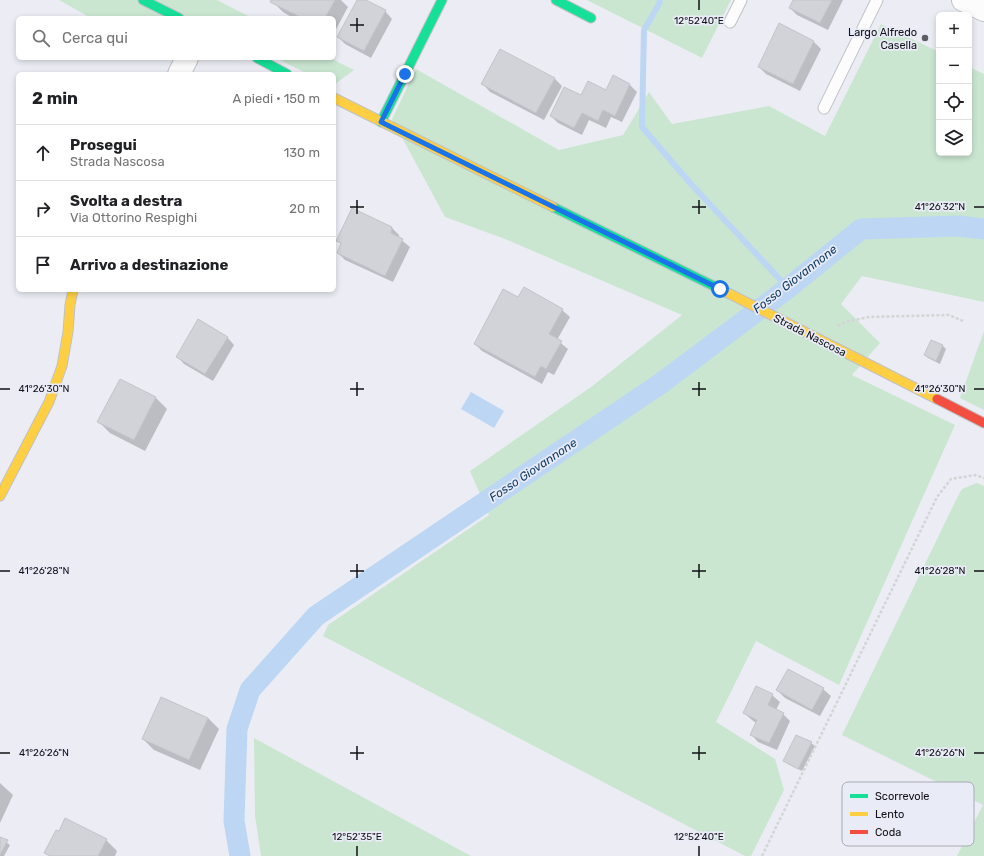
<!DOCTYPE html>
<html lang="it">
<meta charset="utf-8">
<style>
:root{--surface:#fff;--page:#f2f2f2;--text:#202124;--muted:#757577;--line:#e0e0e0}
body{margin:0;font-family:Rubik,sans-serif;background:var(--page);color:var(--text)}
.controls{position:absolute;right:12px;top:12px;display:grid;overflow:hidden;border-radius:6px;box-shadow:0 2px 6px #0003}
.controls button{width:36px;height:36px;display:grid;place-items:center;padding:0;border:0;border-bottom:1px solid var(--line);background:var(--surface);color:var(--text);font:20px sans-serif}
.stop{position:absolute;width:12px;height:12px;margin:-9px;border:3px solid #1a73e8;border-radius:50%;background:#fff}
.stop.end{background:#1a73e8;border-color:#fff;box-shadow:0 1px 4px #0008}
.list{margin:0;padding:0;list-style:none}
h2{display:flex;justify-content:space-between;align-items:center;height:52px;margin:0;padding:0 16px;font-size:17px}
h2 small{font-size:13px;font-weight:400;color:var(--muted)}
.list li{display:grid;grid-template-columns:26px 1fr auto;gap:12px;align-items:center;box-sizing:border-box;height:56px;padding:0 16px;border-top:1px solid var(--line)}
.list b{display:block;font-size:15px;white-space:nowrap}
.list p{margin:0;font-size:13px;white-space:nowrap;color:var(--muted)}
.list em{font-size:13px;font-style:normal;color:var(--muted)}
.icon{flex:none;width:22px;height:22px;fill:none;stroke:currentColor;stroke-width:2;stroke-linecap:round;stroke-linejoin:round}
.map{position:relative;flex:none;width:984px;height:856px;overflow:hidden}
.search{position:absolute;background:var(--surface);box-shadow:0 2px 6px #0003;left:16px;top:16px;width:320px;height:44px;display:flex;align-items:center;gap:10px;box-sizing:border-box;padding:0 14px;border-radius:6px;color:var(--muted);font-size:15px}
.panel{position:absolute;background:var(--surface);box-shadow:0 2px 6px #0003;left:16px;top:72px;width:320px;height:220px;border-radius:6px}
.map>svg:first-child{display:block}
.green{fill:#cae6d1}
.water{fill:#bcd6f4}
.shadow{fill:#0003}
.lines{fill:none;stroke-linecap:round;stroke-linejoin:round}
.stream{stroke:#bcd6f4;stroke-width:6}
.canal{stroke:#bcd6f4;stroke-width:21}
.building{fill:#d2d3d8;stroke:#c3c4c9}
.lane-casing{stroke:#c0c1c6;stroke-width:13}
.street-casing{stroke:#c0c1c6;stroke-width:24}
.fast-casing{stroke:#c0c1c6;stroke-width:11}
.slow-casing{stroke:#c0c1c6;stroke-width:11}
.jam-casing{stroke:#c0c1c6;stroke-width:11}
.path{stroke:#d3d4d6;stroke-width:2.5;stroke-dasharray:3 2;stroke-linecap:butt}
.lane{stroke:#fcfcfd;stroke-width:11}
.street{stroke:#fcfcfd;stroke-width:22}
.fast{stroke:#16e098;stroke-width:9}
.slow{stroke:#ffcf43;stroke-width:9}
.jam{stroke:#f24e42;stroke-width:9}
.route{stroke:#1a73e8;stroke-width:5}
.ticks{fill:none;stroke:#101115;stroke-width:1.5}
.poi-dot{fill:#5d5e63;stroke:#e9ebf7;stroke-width:1.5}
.labels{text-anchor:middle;stroke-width:3.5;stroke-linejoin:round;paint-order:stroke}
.poi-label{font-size:11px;fill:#101115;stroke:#e9ebf7;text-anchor:end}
.street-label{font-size:11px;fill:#101115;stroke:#e9ebf7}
.water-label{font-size:12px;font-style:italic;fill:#103c66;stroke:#e9ebf7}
.key{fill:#e9ebf7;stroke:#a8aab3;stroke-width:1}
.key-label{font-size:11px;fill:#101115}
.ticks-label{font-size:10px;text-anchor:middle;fill:#101115;stroke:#e9ebf7;stroke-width:3.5;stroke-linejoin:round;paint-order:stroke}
</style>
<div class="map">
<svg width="984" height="856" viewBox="0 0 984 856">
<rect width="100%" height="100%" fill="#ecedf4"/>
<g class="green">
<path d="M59,0H217L252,18H91Z"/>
<path d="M587,0H731L702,58Z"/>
<path d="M881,24L939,52V153H969V67L984,74V302L862,276L841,304L880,343L852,375L955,425L839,685L756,641L716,722L775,759L784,790L751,856H745L323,636L328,625L489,515L470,471L591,387L682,315L505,239L445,217L392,119L416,69L559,150L623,135L649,92L672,124L769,106L825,136Z"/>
<path d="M276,58H330L354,70L334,85V74H308Z"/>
<path d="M984,331V410L960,398Z"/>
<path d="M977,483L984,486V856H957L983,805L842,735L956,500L962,489Z"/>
<path d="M254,738L471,856H261L255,816Z"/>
</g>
<path class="water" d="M471,392L504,411L494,428L461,409Z"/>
<g class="shadow">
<path d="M272,0H341L348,7L334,33V18H293L283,12L272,1Z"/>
<path d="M358,0H364L385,11L392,19L371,58L345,44L338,37Z"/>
<path d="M794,0H843L828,30L797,15L790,8Z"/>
<path d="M814,42L821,49L800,91L766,74L759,67Z"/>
<path d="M614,77L630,85L637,92L622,122L611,117L606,128L589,120L582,135L558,123L551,116L581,97L606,91Z"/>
<path d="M555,79L562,86L544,120L490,92L483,84Z"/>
<path d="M352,209L392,228L399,235V238L410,247L393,282L345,260L338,253L342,245L338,240Z"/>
<path d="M519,299L562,310L570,317L557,340L568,349L554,375L548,372L542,384L482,351L475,344Z"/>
<path d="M227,337L234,345L213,381L184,364L177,356Z"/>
<path d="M943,346L946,349L940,364L928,358L925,355Z"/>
<path d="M120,380L156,398L167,409L145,451L110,433L99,422Z"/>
<path d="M823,689L831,696L820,716L785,698L777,690Z"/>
<path d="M772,695L780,702L776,710L783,714L790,721L777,750L758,742L751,734L756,723L752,720L744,713Z"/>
<path d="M208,718L219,729L200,770L154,750L143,739Z"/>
<path d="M811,743L815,746L802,771L788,764L784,761Z"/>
<path d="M0,783L13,795L0,823Z"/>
<path d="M0,838L10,845L4,856H0Z"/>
<path d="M106,840L117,851L115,856H49L45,852Z"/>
</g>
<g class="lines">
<path class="stream" d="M660,0L659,4L644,30L642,127L691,184L788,288"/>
<path class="canal" d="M240,856L234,821L237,729L250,690L316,616L660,384L788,288L861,229L959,226L984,229"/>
</g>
<g class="building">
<path d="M271,0H335L325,18H302L270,2Z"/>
<path d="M357,0H366L386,10L364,51L337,37Z"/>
<path d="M793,0H832L820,23L789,8Z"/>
<path d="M779,23L814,41L793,84L758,67Z"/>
<path d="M500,49L555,78L536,113L481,84Z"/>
<path d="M613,75L630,84L615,116L603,110L598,121L582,113L574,128L550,116L564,87L581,95L588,81L606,90Z"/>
<path d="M352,208L392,227L391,233L403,239L385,276L337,253L341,243L336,241Z"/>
<path d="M524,287L563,309L549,334L562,341L546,369L541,366L535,377L474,344L503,289L518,297Z"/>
<path d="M198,319L228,337L205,374L176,357Z"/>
<path d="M931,340L943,345L936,361L924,355Z"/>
<path d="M120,379L156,397L134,440L97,422Z"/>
<path d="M788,669L824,688L812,710L776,690Z"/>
<path d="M756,686L773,694L768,705L784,713L769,743L750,735L757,720L743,713Z"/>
<path d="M161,697L208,718L189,760L142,739Z"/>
<path d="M796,735L812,742L798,769L783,761Z"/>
<path d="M65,818L107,839L98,856H50L44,853L56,830L59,831Z"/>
<path d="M0,837L8,840L0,855Z"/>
</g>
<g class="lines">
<defs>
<g id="lane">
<path d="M730,22L741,0"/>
<path d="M824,108L877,0"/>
</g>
<g id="street">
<path d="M963,0L984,10"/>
<path d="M179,74L187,58"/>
</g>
<g id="fast">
<path d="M143,0L179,18"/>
<path d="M556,0L591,18"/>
<path d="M257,58L287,74"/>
<path d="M381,122L442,0"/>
<path d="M553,207L728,293"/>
</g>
<g id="slow">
<path d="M334,98L553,207"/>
<path d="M728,293L937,399"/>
<path d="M0,496L49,402L62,366L68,332L70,305L73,290"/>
</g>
<path id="jam" d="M937,399L984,423"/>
</defs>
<use href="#lane" class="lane-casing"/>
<use href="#street" class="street-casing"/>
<use href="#fast" class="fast-casing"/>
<use href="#slow" class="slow-casing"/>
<use href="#jam" class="jam-casing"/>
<g class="path">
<path d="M838,326L845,322L869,317L949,315L963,321"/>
<path d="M762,856L937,497L951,479L975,475L984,478"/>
</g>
<use href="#lane" class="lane"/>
<use href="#street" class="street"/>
<use href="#fast" class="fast"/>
<use href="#slow" class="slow"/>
<use href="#jam" class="jam"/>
</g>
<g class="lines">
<path class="route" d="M405,74L381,122L720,289"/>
</g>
<path class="ticks" d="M699,0V10M357,18V32M350,25H364M357,200V214M699,200V214M350,207H364M692,207H706M974,207H984M357,382V396M699,382V396M0,389H10M350,389H364M692,389H706M974,389H984M357,564V578M699,564V578M0,571H10M350,571H364M692,571H706M974,571H984M357,746V760M699,746V760M0,753H10M350,753H364M692,753H706M974,753H984M357,846V856M699,846V856"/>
<circle class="poi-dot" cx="925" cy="38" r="4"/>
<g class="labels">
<g class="poi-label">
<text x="917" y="36">Largo Alfredo<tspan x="917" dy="13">Casella</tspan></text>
</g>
<g class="street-label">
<text transform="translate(810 335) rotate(27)" y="4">Strada Nascosa</text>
</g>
<g class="water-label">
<text transform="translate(795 279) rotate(-38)" y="4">Fosso Giovannone</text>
<text transform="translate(533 470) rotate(-34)" y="4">Fosso Giovannone</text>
</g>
</g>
<rect x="842" y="782" width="132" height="64" rx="6" class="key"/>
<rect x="850" y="794" width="18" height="4" fill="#16e098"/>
<rect x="850" y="812" width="18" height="4" fill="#ffcf43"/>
<rect x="850" y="830" width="18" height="4" fill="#f24e42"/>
<g class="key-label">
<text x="875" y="800">Scorrevole</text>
<text x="875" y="818">Lento</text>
<text x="875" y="836">Coda</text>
</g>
<g class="ticks-label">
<text x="699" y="24">12°52'40"E</text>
<text x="940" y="210">41°26'32"N</text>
<text x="44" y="392">41°26'30"N</text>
<text x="940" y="392">41°26'30"N</text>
<text x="44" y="574">41°26'28"N</text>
<text x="940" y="574">41°26'28"N</text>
<text x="44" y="756">41°26'26"N</text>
<text x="940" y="756">41°26'26"N</text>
<text x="357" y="840">12°52'35"E</text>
<text x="699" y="840">12°52'40"E</text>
</g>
</svg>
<div class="controls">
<button>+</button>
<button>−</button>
<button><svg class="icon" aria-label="locate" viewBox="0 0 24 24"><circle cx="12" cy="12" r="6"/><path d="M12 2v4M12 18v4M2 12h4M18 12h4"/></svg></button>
<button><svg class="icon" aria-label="layers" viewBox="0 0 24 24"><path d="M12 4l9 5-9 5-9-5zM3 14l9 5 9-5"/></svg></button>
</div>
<div class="stop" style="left:720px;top:289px"></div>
<div class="stop end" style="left:405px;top:74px"></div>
<div class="search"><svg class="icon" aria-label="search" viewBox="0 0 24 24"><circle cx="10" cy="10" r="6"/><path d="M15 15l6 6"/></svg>Cerca qui</div>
<section class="panel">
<h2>2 min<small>A piedi · 150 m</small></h2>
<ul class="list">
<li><svg class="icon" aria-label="ahead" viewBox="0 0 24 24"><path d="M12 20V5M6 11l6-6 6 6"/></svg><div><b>Prosegui</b><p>Strada Nascosa</p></div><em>130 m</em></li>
<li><svg class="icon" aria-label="right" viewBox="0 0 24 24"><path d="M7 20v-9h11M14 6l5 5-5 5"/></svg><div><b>Svolta a destra</b><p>Via Ottorino Respighi</p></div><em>20 m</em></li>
<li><svg class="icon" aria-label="arrive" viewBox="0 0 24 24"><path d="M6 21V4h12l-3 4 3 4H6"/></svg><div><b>Arrivo a destinazione</b></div></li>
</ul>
</section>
</div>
